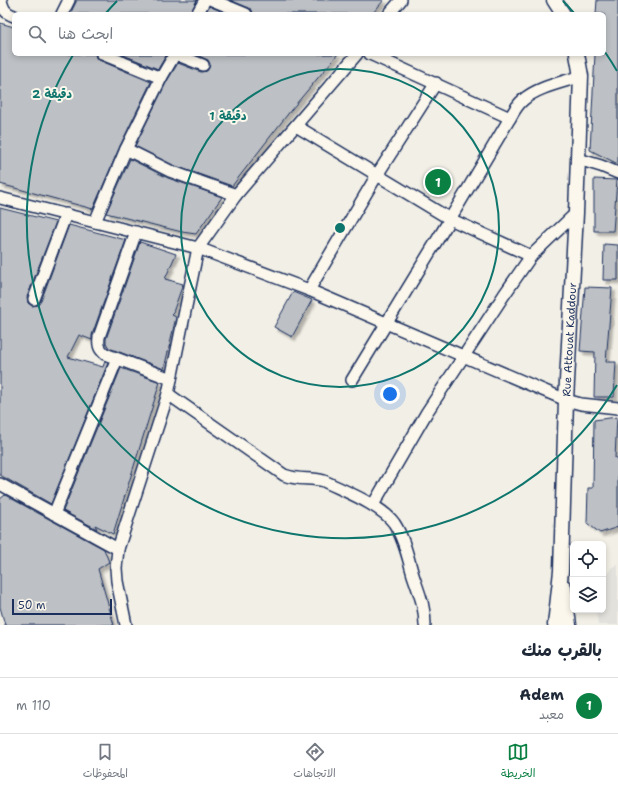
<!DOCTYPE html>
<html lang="ar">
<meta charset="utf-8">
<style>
:root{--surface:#fff;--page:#f2f2f3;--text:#1f2937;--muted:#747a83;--line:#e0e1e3;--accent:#0b8043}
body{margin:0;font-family:"Shantell Sans","Playpen Sans Arabic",sans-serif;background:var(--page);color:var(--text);direction:rtl}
.controls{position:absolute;right:12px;bottom:12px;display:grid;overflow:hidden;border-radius:6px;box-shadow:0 2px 6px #0003}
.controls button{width:36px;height:36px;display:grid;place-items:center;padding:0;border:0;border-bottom:1px solid var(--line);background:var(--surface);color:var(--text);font:20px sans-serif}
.scale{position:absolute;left:12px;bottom:10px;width:100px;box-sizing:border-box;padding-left:4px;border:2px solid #1b2f5e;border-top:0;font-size:11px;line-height:14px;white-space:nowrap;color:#1b2f5e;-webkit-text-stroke:3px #fbf7ec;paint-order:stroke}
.you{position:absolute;left:390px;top:394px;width:14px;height:14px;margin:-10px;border:3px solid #fff;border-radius:50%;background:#1a73e8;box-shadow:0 0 0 6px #1a73e833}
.badge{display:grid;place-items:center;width:26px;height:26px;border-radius:50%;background:var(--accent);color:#fff;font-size:13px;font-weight:700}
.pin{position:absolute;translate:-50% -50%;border:2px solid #fff;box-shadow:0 1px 4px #0006}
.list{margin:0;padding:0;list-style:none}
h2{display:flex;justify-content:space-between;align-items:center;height:52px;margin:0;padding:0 16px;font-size:17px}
h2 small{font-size:13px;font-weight:400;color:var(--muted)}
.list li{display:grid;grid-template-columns:26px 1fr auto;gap:12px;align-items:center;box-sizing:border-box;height:56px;padding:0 16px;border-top:1px solid var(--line)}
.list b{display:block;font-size:15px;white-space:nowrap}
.list p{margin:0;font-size:13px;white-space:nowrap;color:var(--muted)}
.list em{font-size:13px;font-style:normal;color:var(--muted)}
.icon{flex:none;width:22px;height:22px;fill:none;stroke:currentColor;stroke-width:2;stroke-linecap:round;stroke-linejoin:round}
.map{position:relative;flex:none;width:618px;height:625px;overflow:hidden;direction:ltr}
.search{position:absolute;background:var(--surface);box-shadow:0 2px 6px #0003;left:12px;right:12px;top:12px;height:44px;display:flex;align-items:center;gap:10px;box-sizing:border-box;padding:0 14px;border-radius:6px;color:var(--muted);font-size:15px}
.sheet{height:108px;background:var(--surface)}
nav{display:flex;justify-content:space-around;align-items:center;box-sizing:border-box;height:56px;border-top:1px solid var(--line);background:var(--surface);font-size:11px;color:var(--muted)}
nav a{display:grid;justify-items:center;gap:2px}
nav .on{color:var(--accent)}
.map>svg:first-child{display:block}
.built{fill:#e2e1dc}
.building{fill:#bdc0c4;stroke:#1b2f5e;filter:url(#shadow)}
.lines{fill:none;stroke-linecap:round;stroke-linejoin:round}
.minor-casing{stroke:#1b2f5e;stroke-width:14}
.tertiary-casing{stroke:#1b2f5e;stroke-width:17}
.minor{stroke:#fbf7ec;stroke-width:11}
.tertiary{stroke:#fbf7ec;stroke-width:14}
.ring{fill:none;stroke:#0f766e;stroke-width:2}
.labels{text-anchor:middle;stroke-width:4;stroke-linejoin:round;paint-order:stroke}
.street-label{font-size:11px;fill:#1b2f5e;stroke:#fbf7ec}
.centre{fill:#0f766e;stroke:#fbf7ec;stroke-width:2}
.ring-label{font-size:12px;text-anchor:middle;font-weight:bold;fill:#0f766e;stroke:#fbf7ec;stroke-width:4;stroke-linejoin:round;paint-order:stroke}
</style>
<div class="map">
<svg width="618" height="625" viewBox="0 0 618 625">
<defs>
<filter id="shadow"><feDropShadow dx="3.5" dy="3.5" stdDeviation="1" flood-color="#0004"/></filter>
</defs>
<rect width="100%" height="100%" fill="#f2efe6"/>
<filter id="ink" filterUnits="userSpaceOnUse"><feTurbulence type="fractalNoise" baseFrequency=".025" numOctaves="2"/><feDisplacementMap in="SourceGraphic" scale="8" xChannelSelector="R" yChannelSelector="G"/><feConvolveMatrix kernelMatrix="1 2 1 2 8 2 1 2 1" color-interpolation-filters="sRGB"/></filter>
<g filter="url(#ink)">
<path class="built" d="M618,563V625H598L596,610H603V581L611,568Z"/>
<g class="building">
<path d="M77,0H197L190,14H70Z"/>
<path d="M230,0H384L372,14H253L252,10L249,8Z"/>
<path d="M597,0H618V164L590,150L595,54H604V14H596Z"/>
<path d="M209,6L228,14H205Z"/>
<path d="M0,23L14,27V54H95L96,58L99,60L151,82L120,146L93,209L0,184Z"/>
<path d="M121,54H167L158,69Z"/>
<path d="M194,54H338L291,110L232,186L173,165L135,146L167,81L178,63L201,72L207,71L209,68L210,64L208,60Z"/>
<path d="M130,159L168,178L222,197L196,234L182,232L106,213Z"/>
<path d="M594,179L617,180L613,231H594Z"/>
<path d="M0,208L56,222L27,297L28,303L32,306L38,305L41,301L69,225L126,240L92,335V340L79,335L68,357L103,367L105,361L108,363L51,504L0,475Z"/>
<path d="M140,242L176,254L165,279L183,284L172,315L176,317L164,369L109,348L106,343V339Z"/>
<path d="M604,244L618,245V280H603Z"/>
<path d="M585,287L612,288L606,362H616L614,397H594L595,352L580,351Z"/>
<path d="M293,292L312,300L292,337L274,327Z"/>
<path d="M121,368L160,382L113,534L95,525L97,529L63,511Z"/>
<path d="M617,417L615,458H618V527L600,533L587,523L588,488H593L594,420Z"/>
<path d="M5,495L104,549L109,562L98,569L114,625H5L0,607V499Z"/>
</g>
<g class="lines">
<defs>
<g id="minor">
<path d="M1,0C3,9 5,13 14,16"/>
<path d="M212,0L246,14"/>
<path d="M62,14L69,0"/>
<path d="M197,14L205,0"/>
<path d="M389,14L401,0"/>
<path d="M102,54L161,78"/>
<path d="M203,65L175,54L161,78L126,149L170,171L236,195"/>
<path d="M510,118C514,111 517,105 523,100C537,87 564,82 581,76"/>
<path d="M296,126L450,219L510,118L370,54"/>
<path d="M578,159L601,166L618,173"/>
<path d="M0,198L198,248L309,290L566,400L581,404L618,408"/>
<path d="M95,222L126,149"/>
<path d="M136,232L99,337C98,345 99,349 105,354L171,379"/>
<path d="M309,290L377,175L436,83"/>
<path d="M34,299L66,214"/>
<path d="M352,380L450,219L531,256"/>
<path d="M168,394L284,475C300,481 309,477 324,481C344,491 381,505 394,523C404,538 408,558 413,575C419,593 425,606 425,625"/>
<path d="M0,484L118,549"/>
<path d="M373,505L427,412L504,295L531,256L576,213"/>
<path d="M54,514L117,359"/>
<path d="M126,625L117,581L116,568L118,549L168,394L198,248L236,195L357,54"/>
</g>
<g id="tertiary">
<path d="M554,0L563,14"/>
<path d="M564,587L569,625"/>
<path id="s1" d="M555,625L561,571L566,400L576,213L581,76L577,54"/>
</g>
</defs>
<use href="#minor" class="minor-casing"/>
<use href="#tertiary" class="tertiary-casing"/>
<use href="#minor" class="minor"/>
<use href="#tertiary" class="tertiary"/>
</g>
</g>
<g class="ring">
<circle cx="340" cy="228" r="159"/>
<path d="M617 385A318 318 0 1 1 73 55M106 13A318 318 0 0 1 117 1M563 1A318 318 0 0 1 574 13M605 52A318 318 0 0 1 617 71"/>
</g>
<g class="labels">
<g class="street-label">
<text dy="4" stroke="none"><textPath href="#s1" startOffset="286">Rue Attouat Kaddour</textPath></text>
</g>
</g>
<circle cx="340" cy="228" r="6" class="centre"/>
<g class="ring-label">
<text x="52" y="98">2 دقيقة</text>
<text x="228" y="120">1 دقيقة</text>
</g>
</svg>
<div class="controls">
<button><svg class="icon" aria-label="locate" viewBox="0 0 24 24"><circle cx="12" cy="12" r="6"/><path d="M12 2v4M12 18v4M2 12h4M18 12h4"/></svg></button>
<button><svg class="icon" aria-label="layers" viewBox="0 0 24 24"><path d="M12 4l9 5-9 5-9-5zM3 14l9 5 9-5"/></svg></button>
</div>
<div class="scale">50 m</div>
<div class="you"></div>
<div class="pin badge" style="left:438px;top:182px">1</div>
<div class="search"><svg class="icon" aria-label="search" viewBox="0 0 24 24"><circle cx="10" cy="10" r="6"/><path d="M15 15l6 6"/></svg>ابحث هنا</div>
</div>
<section class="sheet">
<h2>بالقرب منك<small></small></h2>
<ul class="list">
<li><span class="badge">1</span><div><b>Adem</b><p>معبد</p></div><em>110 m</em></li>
</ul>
</section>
<nav>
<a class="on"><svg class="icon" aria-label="map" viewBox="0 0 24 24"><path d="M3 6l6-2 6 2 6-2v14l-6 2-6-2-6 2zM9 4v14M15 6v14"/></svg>الخريطة</a>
<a><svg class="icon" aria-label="directions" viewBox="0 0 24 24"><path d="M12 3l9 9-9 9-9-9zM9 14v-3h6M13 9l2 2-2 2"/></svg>الاتجاهات</a>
<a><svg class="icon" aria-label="saved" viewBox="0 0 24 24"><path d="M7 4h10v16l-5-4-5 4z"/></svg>المحفوظات</a>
</nav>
